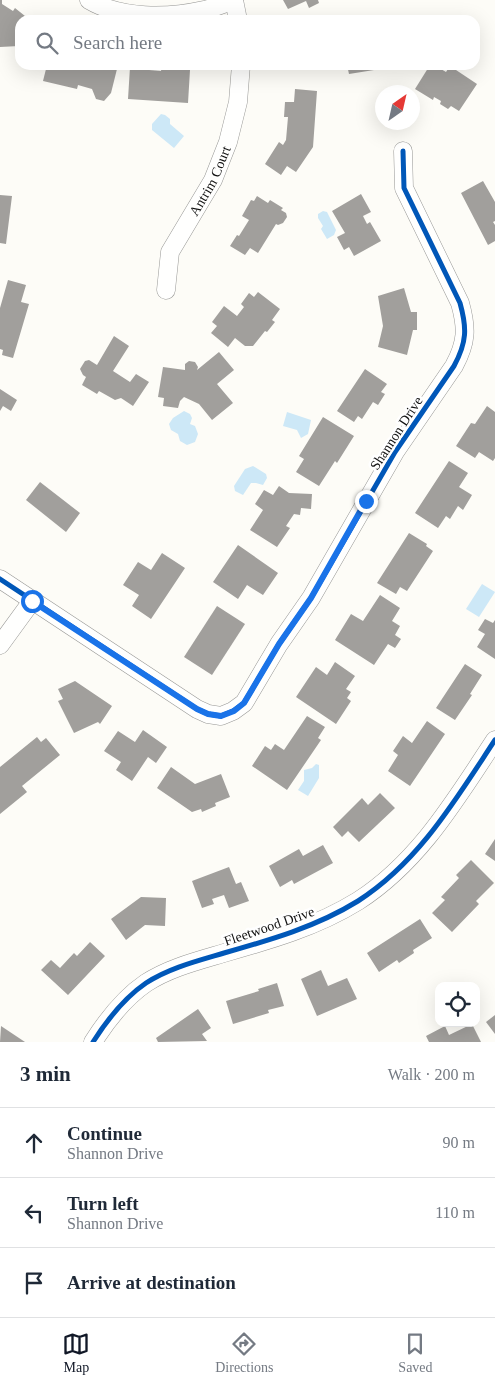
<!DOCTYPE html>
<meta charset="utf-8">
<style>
:root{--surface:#fff;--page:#f2f2f3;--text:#1f2937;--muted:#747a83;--line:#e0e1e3;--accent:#111827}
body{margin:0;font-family:"Times New Roman",serif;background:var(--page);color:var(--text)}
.controls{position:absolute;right:15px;bottom:15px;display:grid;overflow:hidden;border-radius:10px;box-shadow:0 5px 20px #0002}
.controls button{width:45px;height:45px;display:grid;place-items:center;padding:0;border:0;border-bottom:1px solid var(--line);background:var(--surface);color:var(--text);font:25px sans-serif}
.compass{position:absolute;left:375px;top:85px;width:45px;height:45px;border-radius:50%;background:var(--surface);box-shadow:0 5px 20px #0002;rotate:34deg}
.stop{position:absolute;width:15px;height:15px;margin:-11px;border:4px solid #1a73e8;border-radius:50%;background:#fff}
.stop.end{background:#1a73e8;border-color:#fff;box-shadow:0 1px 5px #0008}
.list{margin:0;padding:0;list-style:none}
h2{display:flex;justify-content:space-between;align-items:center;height:65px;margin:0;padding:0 20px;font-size:21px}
h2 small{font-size:16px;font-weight:400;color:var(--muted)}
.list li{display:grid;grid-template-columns:32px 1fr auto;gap:15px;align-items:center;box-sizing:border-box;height:70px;padding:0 20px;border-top:1px solid var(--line)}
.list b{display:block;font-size:19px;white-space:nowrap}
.list p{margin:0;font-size:16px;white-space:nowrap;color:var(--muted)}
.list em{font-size:16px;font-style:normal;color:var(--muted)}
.icon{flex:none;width:28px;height:28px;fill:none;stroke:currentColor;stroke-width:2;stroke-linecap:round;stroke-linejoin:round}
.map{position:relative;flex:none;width:495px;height:1042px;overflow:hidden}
.search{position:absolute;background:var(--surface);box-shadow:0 5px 20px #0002;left:15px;right:15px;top:15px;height:55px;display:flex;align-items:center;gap:12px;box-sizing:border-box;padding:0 18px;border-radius:15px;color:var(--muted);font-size:19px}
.sheet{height:275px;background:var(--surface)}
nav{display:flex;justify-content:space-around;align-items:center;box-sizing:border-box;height:70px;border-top:1px solid var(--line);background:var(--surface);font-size:14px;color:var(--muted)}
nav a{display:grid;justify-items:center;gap:2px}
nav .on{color:var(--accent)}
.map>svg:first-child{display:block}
.water{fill:#cde8f7}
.building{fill:#a19f9c}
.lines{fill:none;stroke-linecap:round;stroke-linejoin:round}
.street-casing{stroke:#979795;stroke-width:19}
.street{stroke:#fffffe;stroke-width:18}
.cycleway-casing{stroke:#fff;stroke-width:8}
.cycleway{stroke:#0057b8;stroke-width:5}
.route{stroke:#1a73e8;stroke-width:6}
.labels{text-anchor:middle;stroke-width:5;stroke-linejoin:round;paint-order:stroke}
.street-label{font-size:14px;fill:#111;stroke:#fff}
</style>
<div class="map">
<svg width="495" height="1042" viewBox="0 0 495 1042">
<rect width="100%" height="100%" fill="#fdfcf7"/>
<g class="water">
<path d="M161,114L165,115L170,119V124L184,136L174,148L152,130V124Z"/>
<path d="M323,211L327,212L336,230L334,235L327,239L321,229L323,226L318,218V214Z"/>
<path d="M184,411L190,414L192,418L190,424L195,426L198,434L195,442L187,445L180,441L178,434L171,430L169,424L173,418Z"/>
<path d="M287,412L311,420L308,434L301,438L297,430L283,426Z"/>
<path d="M253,466L266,474L267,478L263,485L256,483H251L243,495L235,491L234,486L245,469Z"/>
<path d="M482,584L495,592L479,617L466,609Z"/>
<path d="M316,764L319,765V778L308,796L298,790L304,781V770L312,768Z"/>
</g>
<g class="building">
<path d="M0,0H2V4L13,11L15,8L30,20H20L19,46L0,47Z"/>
<path d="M283,0H318L319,3L309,8L306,1L288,9Z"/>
<path d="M47,65H118L111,93L104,101L96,99L92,89L78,85L77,89L43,81Z"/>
<path d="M162,65L181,66V69L190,70L188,103L128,99L130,67L149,68V70L161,71Z"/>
<path d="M347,65H374V70L349,74Z"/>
<path d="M430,65H434L446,72L450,66L477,84L459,111L451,106L448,109L440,104L441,101L434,97L433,100L415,89Z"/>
<path d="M295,89L317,91L313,147L296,172L287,166L281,175L265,164L279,142L283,145L286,140L288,117H284L285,102H294Z"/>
<path d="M483,181L495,202V221L493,222L495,225V241L488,245L461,193Z"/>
<path d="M361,194L371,212L363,216L367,224L370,222L381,241L354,256L349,247L344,250L337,237L345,233L332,211Z"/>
<path d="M0,195L12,196L6,244L0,243Z"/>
<path d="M257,196L268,203L270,200L283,208L281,210L286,213L287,217L283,223L278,225L276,224L258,253L250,248L245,255L230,246L237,235L239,236L249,220L242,216L251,200L254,201Z"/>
<path d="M8,280L26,285L21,302L29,304L13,358L2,355L3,350L0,349V308Z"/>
<path d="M404,288L411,312H417V330H413L407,355L378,347L383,326L378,296Z"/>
<path d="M258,292L280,309L272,320L275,322L267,332L265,331L253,346H245L235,338L228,347L211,333L217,326L212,322L224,306L237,316L244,307L241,304L249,293L254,297Z"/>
<path d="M114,336L129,346L113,371L130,382L136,374L149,382L133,406L121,398L115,400L99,391L97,394L82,385L86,377L83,375L80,369L85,361L89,360L97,365Z"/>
<path d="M219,352L234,370L217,384L233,403L212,420L199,404L184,397L180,401L178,408L163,406L164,398L158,397L163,367L185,370V364L189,361L195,362L198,367L197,370Z"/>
<path d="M365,369L387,384L381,392L385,394L378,405L373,402L362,419L358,416L354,422L337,411Z"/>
<path d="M0,389L17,400L11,411L3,406L0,411Z"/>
<path d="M487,406L495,412V458L493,461L479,452L475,458L456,446L471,423L475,424Z"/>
<path d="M323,417L354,436L337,463L335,461L319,486L296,472L304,459L299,456Z"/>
<path d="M449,461L468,473L459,487L472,495L463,510L458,506L450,519L446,516L438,528L415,513Z"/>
<path d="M40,482L80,513L66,532L26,500Z"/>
<path d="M279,486L289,493L312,494L311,509L301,508L300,515L294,514L286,526L290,528L277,547L250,530L263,510L255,504L264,490L273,495Z"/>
<path d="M409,533L427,544L426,546L433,551L407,591L400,587L396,594L377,583Z"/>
<path d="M238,545L278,573L263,595L247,585L238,599L213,582Z"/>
<path d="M162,553L185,568L151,619L132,606L139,595L123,585L138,562L151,570Z"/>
<path d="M380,595L400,608L392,621L400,626L395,635L401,639L395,648L388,644L374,665L335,640L351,614L363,621Z"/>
<path d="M217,606L245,624L212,675L184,657Z"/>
<path d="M485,619L493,623L495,620V659L477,647L485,634L478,630Z"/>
<path d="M335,662L355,676L346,689L351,692L347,698L351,701L336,724L296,697L316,667L327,675Z"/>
<path d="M465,664L482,675L470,694L472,695L455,720L436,708Z"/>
<path d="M75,681L112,706L100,724L98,722L74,733L58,701L63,699L58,689Z"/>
<path d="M307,716L325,727L318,738L321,740L287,790L252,766L265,746L271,750L275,744L284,750Z"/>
<path d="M427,721L445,734L410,786L388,771L398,755L393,751L403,736L412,743Z"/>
<path d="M143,730L167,747L156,763L148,757L132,781L116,770L121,762L104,751L118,731L135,742Z"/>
<path d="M37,737L41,742L46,738L60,755L22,786L27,792L0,814V767Z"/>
<path d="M171,767L195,784L221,774L230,797L215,803L216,806L202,812L201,809L192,812L157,788Z"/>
<path d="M380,793L395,808L359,842L348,831L342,837L333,827L362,798L368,805Z"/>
<path d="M495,839V861L485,854Z"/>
<path d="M323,845L333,863L294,884L292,880L280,887L269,866L299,849L303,856Z"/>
<path d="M471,860L494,883L476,901L479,904L452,932L432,913L445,900L441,897L459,878L456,875Z"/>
<path d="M229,867L236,884L241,882L249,901L229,908L224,895L212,899L214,904L202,908L192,881Z"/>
<path d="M141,897L166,898L165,926L145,925L126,940L111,919Z"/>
<path d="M420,919L432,938L413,950L414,953L399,963L397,960L379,972L367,953Z"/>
<path d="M90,942L105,956L68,995L41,970L51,960L60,968L74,953L77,956Z"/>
<path d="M321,970L328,986L347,978L357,999L317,1016L301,979Z"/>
<path d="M277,983L284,1006L268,1010L269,1013L233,1024L226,1001L259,991L258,989Z"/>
<path d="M198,1009L211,1028L202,1034L207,1041L158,1042L156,1038Z"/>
<path d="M495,1015V1034L486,1022Z"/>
<path d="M472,1024L481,1042H429L426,1036L445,1026L449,1035Z"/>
<path d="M1,1026L25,1042H0Z"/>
</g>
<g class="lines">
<defs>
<g id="street">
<path d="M89,0C121,19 168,18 204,10C214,8 224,4 234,0"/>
<path d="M234,0L238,20"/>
<path id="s1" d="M166,290L170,252L213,180L228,142L238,102L241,65"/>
<path d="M0,579L197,709L208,714L221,716L233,711L244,703L279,644L311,598L395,452L454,366C467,342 467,328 460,303L404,188L403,151"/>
<path d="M0,645L32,601"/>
<path d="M93,1042C107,1020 124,998 146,983C169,968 197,961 224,953C270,940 316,927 358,901C419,862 456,799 495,740"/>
</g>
</defs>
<use href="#street" class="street-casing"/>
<use href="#street" class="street"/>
<defs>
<g id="cycleway">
<path d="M0,579L197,709L208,714L221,716L233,711L244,703L279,644L311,598L395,452L454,366C467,342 467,328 460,303L404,188L403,151"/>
<path d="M93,1042C107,1020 124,998 146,983C169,968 197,961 224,953C270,940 316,927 358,901C419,862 456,799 495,740"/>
</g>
</defs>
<use href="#cycleway" class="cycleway-casing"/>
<use href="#cycleway" class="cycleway"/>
</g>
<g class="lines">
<path class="route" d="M32,601L197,709L208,714L221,716L234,711L244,703L279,644L311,598L366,501"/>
</g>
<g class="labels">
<g class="street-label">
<text dy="5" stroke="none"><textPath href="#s1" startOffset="120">Antrim Court</textPath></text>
<text transform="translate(396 433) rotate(-57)" y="5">Shannon Drive</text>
<text transform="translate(269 926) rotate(-19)" y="5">Fleetwood Drive</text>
</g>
</g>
</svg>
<div class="controls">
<button><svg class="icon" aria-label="locate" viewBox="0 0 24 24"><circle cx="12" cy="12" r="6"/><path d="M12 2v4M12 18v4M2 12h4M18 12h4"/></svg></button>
</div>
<svg class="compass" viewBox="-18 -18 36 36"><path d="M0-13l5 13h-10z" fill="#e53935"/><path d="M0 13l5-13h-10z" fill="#747a83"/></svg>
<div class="stop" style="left:32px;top:601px"></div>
<div class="stop end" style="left:366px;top:501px"></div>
<div class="search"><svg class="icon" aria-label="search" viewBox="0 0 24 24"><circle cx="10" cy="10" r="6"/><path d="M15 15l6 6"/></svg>Search here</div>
</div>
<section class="sheet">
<h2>3 min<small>Walk · 200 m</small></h2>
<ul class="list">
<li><svg class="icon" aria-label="ahead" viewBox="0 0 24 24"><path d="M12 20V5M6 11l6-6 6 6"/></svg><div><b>Continue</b><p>Shannon Drive</p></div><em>90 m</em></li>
<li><svg class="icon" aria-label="left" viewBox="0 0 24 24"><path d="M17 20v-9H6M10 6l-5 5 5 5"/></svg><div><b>Turn left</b><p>Shannon Drive</p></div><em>110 m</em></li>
<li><svg class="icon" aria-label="arrive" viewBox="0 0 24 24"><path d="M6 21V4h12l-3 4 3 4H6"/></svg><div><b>Arrive at destination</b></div></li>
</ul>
</section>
<nav>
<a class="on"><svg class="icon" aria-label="map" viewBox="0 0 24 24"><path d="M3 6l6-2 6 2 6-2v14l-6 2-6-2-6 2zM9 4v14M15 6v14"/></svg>Map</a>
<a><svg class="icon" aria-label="directions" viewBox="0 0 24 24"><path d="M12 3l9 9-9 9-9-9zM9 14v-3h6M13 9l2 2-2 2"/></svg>Directions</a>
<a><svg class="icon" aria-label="saved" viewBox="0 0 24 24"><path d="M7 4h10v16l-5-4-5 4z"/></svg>Saved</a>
</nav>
